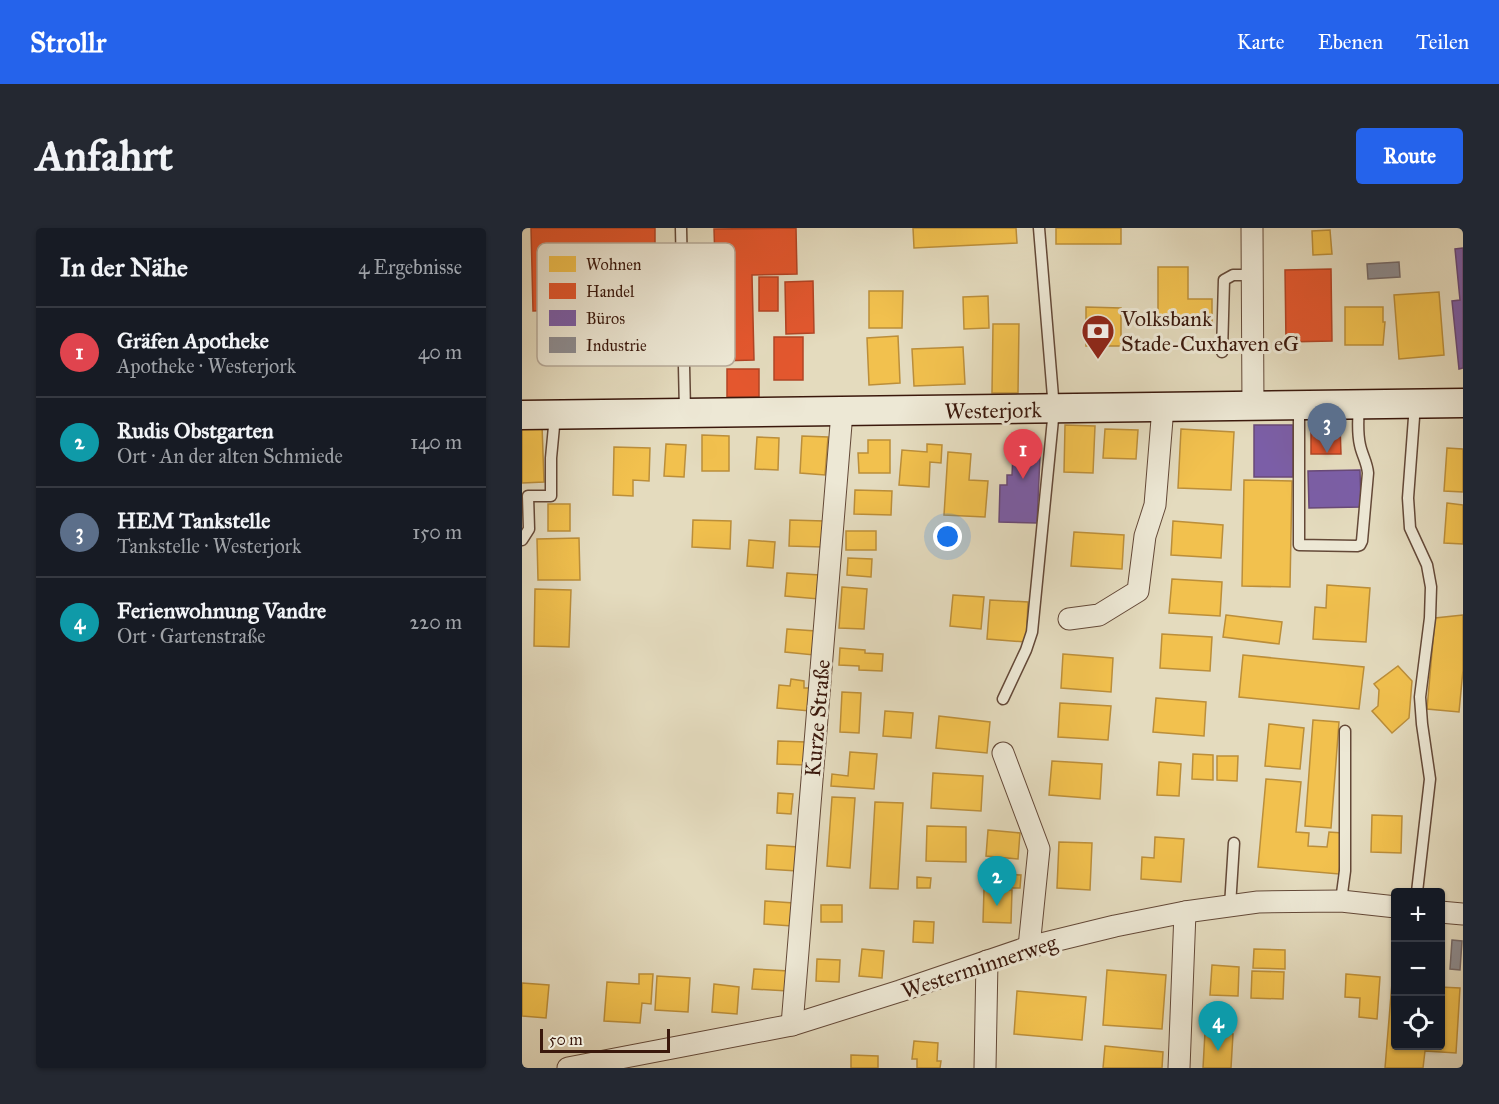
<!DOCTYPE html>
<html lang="de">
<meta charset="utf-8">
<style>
:root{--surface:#171b24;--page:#242831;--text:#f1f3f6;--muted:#9ea1a6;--line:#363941;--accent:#2563eb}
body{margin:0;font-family:"IM FELL Great Primer",serif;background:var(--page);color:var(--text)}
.controls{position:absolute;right:18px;bottom:18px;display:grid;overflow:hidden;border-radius:6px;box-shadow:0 2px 4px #0004}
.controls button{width:54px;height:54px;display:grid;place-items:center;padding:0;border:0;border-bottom:2px solid var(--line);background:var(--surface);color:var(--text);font:30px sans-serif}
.scale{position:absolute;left:18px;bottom:15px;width:130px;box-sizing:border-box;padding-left:6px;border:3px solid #3a180c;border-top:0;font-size:16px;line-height:21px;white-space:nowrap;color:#3a180c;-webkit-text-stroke:4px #ede8d5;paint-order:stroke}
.you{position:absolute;left:426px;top:309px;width:21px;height:21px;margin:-15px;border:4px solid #fff;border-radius:50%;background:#1a73e8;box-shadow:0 0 0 9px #1a73e833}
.badge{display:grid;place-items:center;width:39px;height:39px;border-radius:50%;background:var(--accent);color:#fff;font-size:20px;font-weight:700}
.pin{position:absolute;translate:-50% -50px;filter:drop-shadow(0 2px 3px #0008)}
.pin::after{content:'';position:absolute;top:32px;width:21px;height:18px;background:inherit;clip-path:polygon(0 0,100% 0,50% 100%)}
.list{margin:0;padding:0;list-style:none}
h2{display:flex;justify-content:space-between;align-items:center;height:78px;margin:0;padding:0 24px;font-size:26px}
h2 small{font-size:20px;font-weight:400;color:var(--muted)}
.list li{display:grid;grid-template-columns:39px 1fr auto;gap:18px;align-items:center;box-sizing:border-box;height:90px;padding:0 24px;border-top:2px solid var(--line)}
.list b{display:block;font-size:22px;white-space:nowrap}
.list p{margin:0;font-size:20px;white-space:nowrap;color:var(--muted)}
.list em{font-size:20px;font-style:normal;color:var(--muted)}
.icon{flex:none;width:33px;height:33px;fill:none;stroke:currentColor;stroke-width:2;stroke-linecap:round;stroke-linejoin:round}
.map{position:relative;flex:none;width:941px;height:840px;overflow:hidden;border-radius:6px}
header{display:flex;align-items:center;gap:36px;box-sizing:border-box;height:84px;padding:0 30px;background:var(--accent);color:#fff}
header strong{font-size:28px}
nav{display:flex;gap:33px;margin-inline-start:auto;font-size:21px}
.intro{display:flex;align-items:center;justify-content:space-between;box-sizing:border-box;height:144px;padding:0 36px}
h1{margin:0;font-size:42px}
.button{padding:15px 27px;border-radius:6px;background:var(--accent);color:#fff;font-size:21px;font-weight:700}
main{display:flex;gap:36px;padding:0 36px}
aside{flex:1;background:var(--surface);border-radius:6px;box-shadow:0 2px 4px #0004}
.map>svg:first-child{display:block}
.homes{fill:#f2c14e;stroke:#bb8e3a;stroke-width:1.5}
.shops{fill:#e4572e;stroke:#b14424;stroke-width:1.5}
.offices{fill:#7b5ea7;stroke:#684978;stroke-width:1.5}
.industry{fill:#8d8d92;stroke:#746a6a;stroke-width:1.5}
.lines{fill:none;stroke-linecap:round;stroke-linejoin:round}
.lane-casing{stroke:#644938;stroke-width:13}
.street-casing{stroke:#644938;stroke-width:23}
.secondary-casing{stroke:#3a180c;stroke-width:31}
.lane{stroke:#ede8d5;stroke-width:10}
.street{stroke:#ede8d5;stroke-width:21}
.secondary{stroke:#ede8d5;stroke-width:28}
.labels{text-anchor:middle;stroke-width:6;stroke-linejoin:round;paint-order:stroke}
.poi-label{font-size:22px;fill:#3a180c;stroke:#ede8d5;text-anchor:start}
.street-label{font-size:22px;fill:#3a180c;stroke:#ede8d5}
.key{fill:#ede8d5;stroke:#b7aa99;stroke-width:1.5}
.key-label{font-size:16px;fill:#3a180c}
</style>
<header>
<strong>Strollr</strong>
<nav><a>Karte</a><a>Ebenen</a><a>Teilen</a></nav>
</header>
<div class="intro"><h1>Anfahrt</h1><a class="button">Route</a></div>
<main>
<aside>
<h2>In der Nähe<small>4 Ergebnisse</small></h2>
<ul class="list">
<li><span class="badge" style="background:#e0444e">1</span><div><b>Gräfen Apotheke</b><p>Apotheke · Westerjork</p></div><em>40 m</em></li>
<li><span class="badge" style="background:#0f9aa8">2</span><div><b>Rudis Obstgarten</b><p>Ort · An der alten Schmiede</p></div><em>140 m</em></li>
<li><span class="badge" style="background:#5c6f8a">3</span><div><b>HEM Tankstelle</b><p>Tankstelle · Westerjork</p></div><em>150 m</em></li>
<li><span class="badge" style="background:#0f9aa8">4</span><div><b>Ferienwohnung Vandre</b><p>Ort · Gartenstraße</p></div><em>220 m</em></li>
</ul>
</aside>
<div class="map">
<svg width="941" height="840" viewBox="0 0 941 840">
<rect width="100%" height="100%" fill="#e4dbbe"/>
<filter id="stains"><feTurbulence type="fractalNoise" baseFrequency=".00333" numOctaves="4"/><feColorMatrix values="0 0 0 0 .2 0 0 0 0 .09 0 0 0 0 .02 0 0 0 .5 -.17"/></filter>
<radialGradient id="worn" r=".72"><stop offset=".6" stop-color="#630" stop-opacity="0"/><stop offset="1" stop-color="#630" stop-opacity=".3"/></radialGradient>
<g class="homes">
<path d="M391,0H494L495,15L392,20Z"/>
<rect x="534" y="0" width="65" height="16"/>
<path d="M808,2L810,26L791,27L790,3Z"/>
<path d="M636,39H666V71H690V96L636,97Z"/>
<path d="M347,63H381L380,100H347Z"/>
<path d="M917,64L922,127L877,131L872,67Z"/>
<path d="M466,68L467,100L442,101L441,69Z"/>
<path d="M564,79L599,80V118H564Z"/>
<path d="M823,79H861V94H863L861,117H823Z"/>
<path d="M471,96H497L496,165H470Z"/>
<path d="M376,108L378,155L347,157L345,110Z"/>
<path d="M441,119L443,156L392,158L390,121Z"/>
<path d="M20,197L22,254L0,255V198Z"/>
<path d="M543,197L573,198L571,245L542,244Z"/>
<path d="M583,201L616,202L614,231L581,230Z"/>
<path d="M659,201L712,204L709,262L656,260Z"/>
<path d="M180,207L207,208V243H180Z"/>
<path d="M280,208L306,209L303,247L278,245Z"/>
<path d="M235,209L257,210L256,242L233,241Z"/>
<path d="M346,212H368V245H337L336,225H346Z"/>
<path d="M144,216L164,217L162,249L142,248Z"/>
<path d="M405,216L420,217L419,235L408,234L407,259L377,257L380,222L405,224Z"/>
<path d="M92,219L128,220L127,253L111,252V268L91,267Z"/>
<path d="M925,220L941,221V264L922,263Z"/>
<path d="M426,224L449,226L447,252L466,253L463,289L422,287Z"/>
<path d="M722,252L770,253L768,359L720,358Z"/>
<path d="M333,262L370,263L369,287L332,286Z"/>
<path d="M925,275L941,277V316L922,315Z"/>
<rect x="26" y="276" width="22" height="27"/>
<path d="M171,292L209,293L208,321L170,319Z"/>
<path d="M268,292L302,293L301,319L267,318Z"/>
<path d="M651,293L701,297L699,330L649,327Z"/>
<rect x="324" y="303" width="30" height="19"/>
<path d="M552,304L602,307L600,341L549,338Z"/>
<path d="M57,310L58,352H16L15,311Z"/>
<path d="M227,312L253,314L251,340L225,338Z"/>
<path d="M326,330L350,331L349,349L325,347Z"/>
<path d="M265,345L298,347L297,371L263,368Z"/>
<path d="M650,351L700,354L698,388L647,385Z"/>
<path d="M805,357L848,360L844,414L791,411L793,379L804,380Z"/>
<path d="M320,359L345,361L342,401L317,400Z"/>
<path d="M13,361L49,362L47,419L12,418Z"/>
<path d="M431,367L462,369L459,401L428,398Z"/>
<path d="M468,372L506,374L504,414L465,411Z"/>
<path d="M704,387L760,394L757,416L701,409Z"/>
<path d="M941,387V442L937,484L905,481L913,390Z"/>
<path d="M265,401L294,403L292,427L263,424Z"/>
<path d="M640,406L690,409L688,443L638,440Z"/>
<path d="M318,420L343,422V425L361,426L360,443L337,442V438L317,437Z"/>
<path d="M541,426L591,430L589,464L539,460Z"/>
<path d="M721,427L842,439L837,481L717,469Z"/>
<path d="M876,438L890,453L887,490L870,505L850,483L856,478L857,462L852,456Z"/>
<path d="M269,451L282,453V460H290L288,483L255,480L257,457L268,458Z"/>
<path d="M320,464L339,465L337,505L318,504Z"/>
<path d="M634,470L684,474L682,508L631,504Z"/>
<path d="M538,475L589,478L586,512L536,509Z"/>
<path d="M363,483L391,485L389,510L361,508Z"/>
<path d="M417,488L468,494L465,525L414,520Z"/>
<path d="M791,492L817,494L809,600L783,598Z"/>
<path d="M747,496L782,500L778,541L743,538Z"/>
<path d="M256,513L284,514L283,537L255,536Z"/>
<path d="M328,524L355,526L352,561L309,558L310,546L326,548Z"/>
<path d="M671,526L691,527V552L670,551Z"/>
<path d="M695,528H716L715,553L695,552Z"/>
<path d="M530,533L580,536L578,571L527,567Z"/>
<path d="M637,534L659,536L657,568L635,567Z"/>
<path d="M411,545L461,548L459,583L409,580Z"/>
<path d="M744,551L779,554L774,604L787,605L786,618L805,619L807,604L821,605L817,646L736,639Z"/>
<path d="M256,565L271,566L269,586L255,585Z"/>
<path d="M310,569L333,570L328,640L305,638Z"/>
<path d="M353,574L381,575L376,661L348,660Z"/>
<path d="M850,587L880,588L879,625L849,624Z"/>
<path d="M405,598L444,599V634L404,633Z"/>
<path d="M466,602L498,605L496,631L464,628Z"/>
<path d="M633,609L662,611L659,654L619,651L620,629L632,630Z"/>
<path d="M537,614L570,615L568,662L535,660Z"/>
<path d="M245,617L277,619L275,643L244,641Z"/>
<path d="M484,646L499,647L498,660H483Z"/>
<path d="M395,649L409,650L408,660H395Z"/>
<path d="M462,661L490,662L489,695L461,694Z"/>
<path d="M243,673L272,675L270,698L242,696Z"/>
<rect x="299" y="677" width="21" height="17"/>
<path d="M392,693L412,694L411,715L391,714Z"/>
<path d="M340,721L362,723L360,750L337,748Z"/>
<path d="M732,721L763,722V741L731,740Z"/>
<path d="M295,731L318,732L317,754L294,753Z"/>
<path d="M690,737L717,739L716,768L688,767Z"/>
<path d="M232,741L267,743L266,763L230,761Z"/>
<path d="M585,742L644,747L640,801L581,797Z"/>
<path d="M730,743L762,744L761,771L729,770Z"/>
<path d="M117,746H131L129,776L120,775L118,795L82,793L85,754L117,756Z"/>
<path d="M824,746L858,749L855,791L837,789L838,770L823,769Z"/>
<path d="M135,748L168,750L166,784L133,782Z"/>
<path d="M0,755L27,757L24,790L0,788Z"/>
<path d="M870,755L874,756V818H918V759L938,760L934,825L903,823L901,840H863Z"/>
<path d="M192,756L217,759L215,786L190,784Z"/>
<path d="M495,763L564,769L560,812L492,806Z"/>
<path d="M683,804L711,806L709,840H681Z"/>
<path d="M392,813L416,815L415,833H419L418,840H395V831H390Z"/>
<path d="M583,818L641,824L640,840H581Z"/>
<path d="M329,827L356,828V840H329Z"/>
</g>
<g class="shops">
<path d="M9,0H133V87L101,89L93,92L91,99L59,100L58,81L11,83Z"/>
<path d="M274,0L275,46L230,47L232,132L196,133L192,1Z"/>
<path d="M809,41L810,113L764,114L763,42Z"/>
<rect x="237" y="49" width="19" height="34"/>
<path d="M291,53L292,105L264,106L263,54Z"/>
<rect x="252" y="109" width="29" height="43"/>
<rect x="205" y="141" width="32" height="28"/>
<path d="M818,197L819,226H789V199Z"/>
</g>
<g class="offices">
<path d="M941,20V140L937,141L930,73L938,72L933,21Z"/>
<rect x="732" y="197" width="39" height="52"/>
<path d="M491,227L518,228L515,295L477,294L478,257H485V247H490Z"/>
<path d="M838,242L839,279L787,280L786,243Z"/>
</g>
<g class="industry">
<path d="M877,34L878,49L846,51L845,36Z"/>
<path d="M930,712L940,713L938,742L928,741Z"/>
</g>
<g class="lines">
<defs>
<g id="lane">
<path d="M159,0L163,183"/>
<path d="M700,124L702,52L711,47H730"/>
<path d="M893,176L886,270L888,300L905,337L909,359L908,390L898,469L900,496L908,551L895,664"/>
<path d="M777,179V317L835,318L838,317L840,313L846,245C845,234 840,227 838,217C835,204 836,190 837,177"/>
<path d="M0,312L7,301L6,268H29V230L33,188"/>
<path d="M481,471L504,422L510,404L532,181L517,0"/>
<path d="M819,673L823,643V503"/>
<path d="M708,678L712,615"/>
</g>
<g id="street">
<path d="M730,0L731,178"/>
<path d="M547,391L577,387L616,363L623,308L633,277L641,179"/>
<path d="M481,525L517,621L507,719"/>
<path d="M918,684L941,686"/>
<path d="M270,797L320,184"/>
<path d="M46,840L270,797L378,763L507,719L593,698L663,684L736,674L819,673L874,679"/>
<path d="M463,840L465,733"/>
<path d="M657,840L663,684"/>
</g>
<path id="secondary" d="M0,187L941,175"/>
</defs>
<use href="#lane" class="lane-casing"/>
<use href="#street" class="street-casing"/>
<use href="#secondary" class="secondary-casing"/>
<use href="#lane" class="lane"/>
<use href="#street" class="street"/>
<use href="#secondary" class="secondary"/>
</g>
<defs>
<symbol id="bank-pin" viewBox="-11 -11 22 30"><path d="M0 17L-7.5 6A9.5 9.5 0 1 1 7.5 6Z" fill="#8f2418" stroke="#ede8d5"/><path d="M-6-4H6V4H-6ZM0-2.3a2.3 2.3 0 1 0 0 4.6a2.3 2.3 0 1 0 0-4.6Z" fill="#fff"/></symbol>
</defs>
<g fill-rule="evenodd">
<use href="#bank-pin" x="557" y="84" width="38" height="52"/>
</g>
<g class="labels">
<g class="poi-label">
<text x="599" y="98">Volksbank<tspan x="599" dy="25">Stade-Cuxhaven eG</tspan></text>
</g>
<g class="street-label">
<text transform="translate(471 182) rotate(-1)" y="8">Westerjork</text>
<text transform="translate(295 490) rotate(-85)" y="8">Kurze Straße</text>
<text transform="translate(457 738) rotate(-18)" y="8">Westerminnerweg</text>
</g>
</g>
<rect x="15" y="15" width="198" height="123" rx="9" class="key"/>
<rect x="27" y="28" width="27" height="16" fill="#f2c14e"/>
<rect x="27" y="55" width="27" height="16" fill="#e4572e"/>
<rect x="27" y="82" width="27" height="16" fill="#7b5ea7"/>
<rect x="27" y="109" width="27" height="16" fill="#8d8d92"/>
<g class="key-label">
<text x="64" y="42">Wohnen</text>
<text x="64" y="69">Handel</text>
<text x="64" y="96">Büros</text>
<text x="64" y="123">Industrie</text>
</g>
<rect width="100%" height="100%" filter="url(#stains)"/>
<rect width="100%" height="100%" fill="url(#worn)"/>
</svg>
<div class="controls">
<button>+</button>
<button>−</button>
<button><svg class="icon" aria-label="locate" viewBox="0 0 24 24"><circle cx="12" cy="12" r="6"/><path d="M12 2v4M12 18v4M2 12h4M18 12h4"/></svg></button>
</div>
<div class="scale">50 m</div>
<div class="you"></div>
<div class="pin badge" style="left:501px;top:251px;background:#e0444e">1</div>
<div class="pin badge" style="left:475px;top:678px;background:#0f9aa8">2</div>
<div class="pin badge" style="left:805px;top:225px;background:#5c6f8a">3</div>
<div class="pin badge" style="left:696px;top:823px;background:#0f9aa8">4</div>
</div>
</main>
